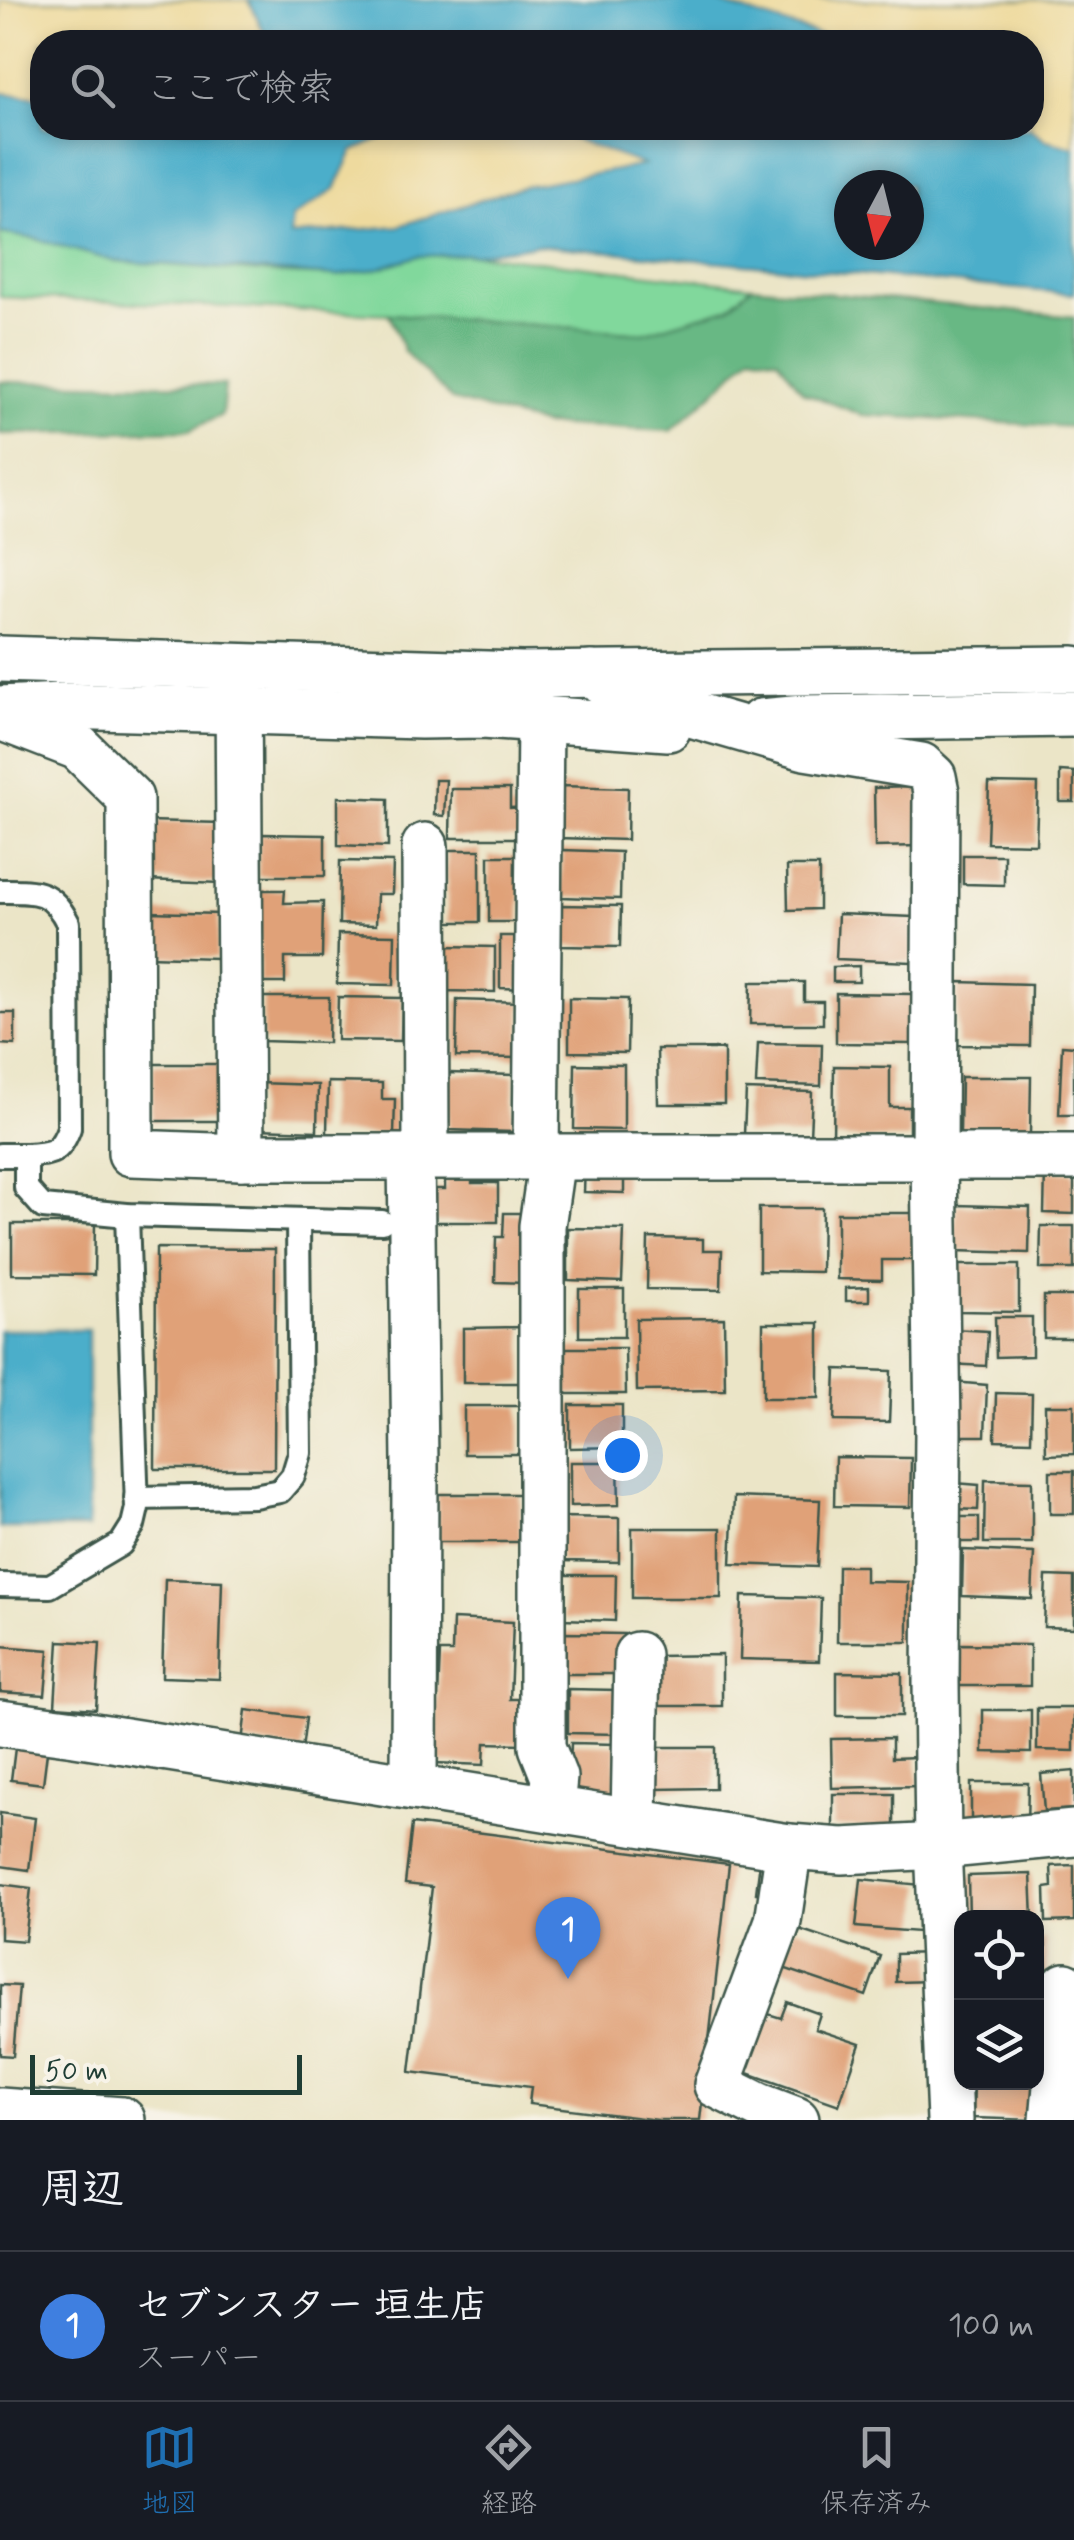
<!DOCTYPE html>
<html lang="ja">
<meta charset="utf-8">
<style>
:root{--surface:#171b24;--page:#20242c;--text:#f1f3f6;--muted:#9ea1a6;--line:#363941;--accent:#1f6fb2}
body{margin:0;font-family:Mynerve,"Klee One",sans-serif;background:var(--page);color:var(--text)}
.controls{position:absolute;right:30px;bottom:30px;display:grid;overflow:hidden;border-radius:20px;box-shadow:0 5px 15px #0003}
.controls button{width:90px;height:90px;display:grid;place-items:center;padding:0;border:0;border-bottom:2px solid var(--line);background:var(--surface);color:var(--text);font:50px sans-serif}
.compass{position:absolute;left:834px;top:170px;width:90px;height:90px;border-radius:50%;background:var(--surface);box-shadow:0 5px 15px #0003;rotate:187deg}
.scale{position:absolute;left:30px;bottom:25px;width:272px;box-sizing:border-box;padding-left:10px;border:5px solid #1f3d34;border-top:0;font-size:28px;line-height:35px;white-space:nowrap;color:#1f3d34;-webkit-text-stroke:8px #f7f3e8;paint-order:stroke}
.you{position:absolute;left:622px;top:1455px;width:35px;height:35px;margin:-25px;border:8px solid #fff;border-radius:50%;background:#1a73e8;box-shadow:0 0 0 15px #1a73e833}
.badge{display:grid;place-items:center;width:65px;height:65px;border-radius:50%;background:var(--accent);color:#fff;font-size:32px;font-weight:700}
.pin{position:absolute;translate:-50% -82px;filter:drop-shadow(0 2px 5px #0008)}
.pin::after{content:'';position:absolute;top:52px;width:35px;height:30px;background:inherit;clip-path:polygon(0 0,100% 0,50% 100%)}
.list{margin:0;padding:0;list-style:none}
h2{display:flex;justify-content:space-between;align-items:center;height:130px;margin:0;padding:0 40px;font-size:42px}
h2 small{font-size:32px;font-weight:400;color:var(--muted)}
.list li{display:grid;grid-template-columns:65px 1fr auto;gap:30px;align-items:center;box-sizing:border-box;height:150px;padding:0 40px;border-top:2px solid var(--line)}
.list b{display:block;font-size:38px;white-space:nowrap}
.list p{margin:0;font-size:32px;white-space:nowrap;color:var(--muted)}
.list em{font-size:32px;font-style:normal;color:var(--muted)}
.icon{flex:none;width:55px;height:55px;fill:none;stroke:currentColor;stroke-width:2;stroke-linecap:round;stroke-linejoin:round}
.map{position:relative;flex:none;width:1074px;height:2120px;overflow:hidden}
.search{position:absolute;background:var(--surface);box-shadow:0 5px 15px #0003;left:30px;right:30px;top:30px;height:110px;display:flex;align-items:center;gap:25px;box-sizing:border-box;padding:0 35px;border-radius:40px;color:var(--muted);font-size:38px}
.sheet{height:280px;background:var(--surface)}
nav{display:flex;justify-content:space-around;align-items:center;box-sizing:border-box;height:140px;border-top:2px solid var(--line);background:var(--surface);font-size:28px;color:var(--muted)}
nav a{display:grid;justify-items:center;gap:5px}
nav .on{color:var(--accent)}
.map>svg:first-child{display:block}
.green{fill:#81d89c;stroke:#508a68;stroke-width:2.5}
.forest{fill:#68b884;stroke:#447a5c;stroke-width:2.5}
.sand{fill:#eeda9e;stroke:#868c69;stroke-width:2.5}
.water{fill:#4baeca;stroke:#35767f;stroke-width:2.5;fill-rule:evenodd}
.building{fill:#e0a178}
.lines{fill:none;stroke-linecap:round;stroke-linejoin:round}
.service-casing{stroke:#3e564a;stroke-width:28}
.minor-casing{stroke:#3e564a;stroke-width:50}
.service{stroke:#fff;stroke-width:22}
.minor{stroke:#fff;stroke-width:45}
</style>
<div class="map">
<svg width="1074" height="2120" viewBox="0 0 1074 2120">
<rect width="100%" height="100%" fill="#f7f3e8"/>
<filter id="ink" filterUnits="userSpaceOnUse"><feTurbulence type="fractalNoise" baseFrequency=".01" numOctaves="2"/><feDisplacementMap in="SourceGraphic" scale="20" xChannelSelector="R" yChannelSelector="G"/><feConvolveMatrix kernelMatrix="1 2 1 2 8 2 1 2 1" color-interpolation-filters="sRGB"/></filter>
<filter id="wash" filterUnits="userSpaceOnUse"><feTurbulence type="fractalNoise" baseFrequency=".0048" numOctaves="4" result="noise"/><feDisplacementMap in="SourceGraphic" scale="40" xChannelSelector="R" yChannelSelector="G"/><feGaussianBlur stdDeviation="2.25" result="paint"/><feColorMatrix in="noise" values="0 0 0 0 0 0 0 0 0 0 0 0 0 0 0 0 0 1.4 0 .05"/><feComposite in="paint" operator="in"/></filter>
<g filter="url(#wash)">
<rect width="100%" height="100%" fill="#ebe5c7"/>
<path class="green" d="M0,233L36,239L114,261L286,274L337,276L376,269L418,256L476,254L752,286L728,308L643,333L389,314L0,297Z"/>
<g class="forest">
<path d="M752,286L1074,317V427L862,415L803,392L778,359L752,354L713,393L671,431L544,425L452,400L404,351L389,314L643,333L728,308Z"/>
<path d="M0,382L225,385L222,415L190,430L0,434Z"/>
</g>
<g class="sand">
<path d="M0,0H249L265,35L262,42H42V97L0,93Z"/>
<path d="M710,0H1074V147L1046,140L1030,128L1032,42H841Z"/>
<path d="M406,128H544L646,165L525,186L399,226L289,236L291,218L335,189L353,151Z"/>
</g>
<g class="water">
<path d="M249,0H709L841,42H262L265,35Z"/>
<path d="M0,93L42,97V128H406L353,151L335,189L292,218L290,236L399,226L525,186L644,165L544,128H1030L1046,140L1074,147V294L536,245L476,254L418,256L376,269L337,276L114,261L36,239L0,233ZM909,185V245H849V185Z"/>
<rect x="0" y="1330" width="88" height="198"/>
</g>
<g id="blocks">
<g class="building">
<path d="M1060,771L1074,772V802H1060Z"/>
<path d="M435,780H446L444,816L434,815Z"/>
<path d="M989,783L1038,784L1036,844L987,843Z"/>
<path d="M560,786L628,788L627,840L559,838Z"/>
<path d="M920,787V846L875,847L874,788Z"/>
<path d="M451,789H510V808L527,807L528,838H450Z"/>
<path d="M338,797L388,799V847L338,845Z"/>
<path d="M148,821L222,823L220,883L147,880Z"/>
<path d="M259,834L325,835V876H258Z"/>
<rect x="447" y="850" width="33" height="72"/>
<path d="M562,850L621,852L620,899L561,897Z"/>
<path d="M963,855H1004V885L963,884Z"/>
<path d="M489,856H521L520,922H489Z"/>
<path d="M340,861L393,862L392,894H377L376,925L339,924Z"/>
<path d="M787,866H819V909L788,910Z"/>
<path d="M259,890H285L284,903L323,902L322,958H285V983H259Z"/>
<path d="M558,905L621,906L620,947L557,946Z"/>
<path d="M150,912L219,914L217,958L148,956Z"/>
<path d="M838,914L914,917L912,962L836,959Z"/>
<path d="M338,934L395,935L394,985L337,984Z"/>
<path d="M500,936H527L526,989L500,988Z"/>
<path d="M443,946L495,947V992L442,991Z"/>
<path d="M859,966V982H833V967Z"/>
<path d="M751,982H804V1001H823V1024H750Z"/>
<path d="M958,982L1031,984L1030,1046L957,1045Z"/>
<path d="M836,993L913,994L912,1044L836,1043Z"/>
<path d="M263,997H329L328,1043L262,1041Z"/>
<path d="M338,997L402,998L401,1041L337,1040Z"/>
<path d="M569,998L628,999L627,1053L569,1052Z"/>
<path d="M457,1000L522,1002L520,1058L456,1057Z"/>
<path d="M0,1013H15V1045L0,1044Z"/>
<path d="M758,1043L822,1044L821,1086L756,1084Z"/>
<path d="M1062,1045L1074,1046V1115H1059Z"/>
<path d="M657,1049H724V1104H658Z"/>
<rect x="153" y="1064" width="69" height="57"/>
<path d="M575,1064L624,1065V1130L574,1129Z"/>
<path d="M834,1066L890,1067V1107H909V1139L833,1138Z"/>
<path d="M449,1073L514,1075L513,1132L448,1130Z"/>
<path d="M961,1077H1031L1030,1134H960Z"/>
<path d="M328,1082L382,1083V1099H395L394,1135L327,1133Z"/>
<path d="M257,1083L318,1085L317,1131L256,1129Z"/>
<path d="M746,1090L812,1092L810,1136L744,1134Z"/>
<path d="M585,1165H624V1193L584,1192Z"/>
<path d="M445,1167H472V1183H498V1222H435V1189H445Z"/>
<path d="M1045,1171L1074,1172V1214L1044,1213Z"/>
<path d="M956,1205L1030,1207L1029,1253L954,1251Z"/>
<path d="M759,1208H822L821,1272L759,1271Z"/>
<path d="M504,1213H527L525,1283L495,1282L496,1237H503Z"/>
<path d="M837,1213H921V1260H882V1280L837,1279Z"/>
<path d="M12,1224H95L94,1275L12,1274Z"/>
<path d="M1041,1226H1074V1269H1040Z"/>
<path d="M568,1228L624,1229L622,1282L568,1280Z"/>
<path d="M648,1238L703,1239V1250H722L721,1290L647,1289Z"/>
<path d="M156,1248L275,1249L274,1469H155Z"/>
<path d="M958,1265H1019V1312L957,1311Z"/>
<path d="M869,1287V1301H846V1288Z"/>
<rect x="579" y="1289" width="45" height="48"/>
<rect x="1044" y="1296" width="30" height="42"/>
<path d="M995,1317H1032V1356L996,1357Z"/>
<path d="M724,1318L725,1390L637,1391L636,1319Z"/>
<rect x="763" y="1323" width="56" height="75"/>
<path d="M523,1327V1383H463V1328Z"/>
<path d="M951,1329L988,1331L986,1366L949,1364Z"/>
<path d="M566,1348H625L626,1394H566Z"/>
<path d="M836,1369L891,1371L889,1422L834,1421Z"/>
<path d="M953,1382L987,1385L985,1436H950Z"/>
<path d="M996,1393L1032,1394L1031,1441L995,1440Z"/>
<path d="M570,1405H622V1447L570,1448Z"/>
<path d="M1045,1405H1074V1454L1046,1455Z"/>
<rect x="464" y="1406" width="56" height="48"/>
<path d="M835,1457L911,1458L910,1507L834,1506Z"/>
<path d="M570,1462H618L619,1505L570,1506Z"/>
<rect x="1050" y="1471" width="24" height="43"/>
<path d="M985,1480L1032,1481V1543H984Z"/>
<path d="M955,1483L979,1485L978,1510L954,1509Z"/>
<path d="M437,1494H520V1542H438Z"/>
<path d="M734,1497L820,1500L817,1567L731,1564Z"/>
<path d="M560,1517L619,1518V1562L560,1561Z"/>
<rect x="953" y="1517" width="26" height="25"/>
<rect x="632" y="1528" width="89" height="70"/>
<path d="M963,1550L1034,1553L1032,1599L962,1596Z"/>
<path d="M838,1566H865V1581L908,1582V1642H837Z"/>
<path d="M564,1575H616L615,1621L563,1619Z"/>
<path d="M1046,1576L1074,1577V1628L1044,1627Z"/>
<path d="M165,1579L222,1581L219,1679L162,1677Z"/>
<path d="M742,1596L821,1598L819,1661L740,1659Z"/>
<path d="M453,1619L513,1622L510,1699H523L521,1744L485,1743L484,1765L435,1763L440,1652H452Z"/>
<path d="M563,1633L624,1634V1674H563Z"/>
<path d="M59,1641L100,1643L96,1709L55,1706Z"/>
<path d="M959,1644L1030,1645V1686H959Z"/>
<path d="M0,1646L49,1650L45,1695L0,1692Z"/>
<path d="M722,1655V1706H656V1656Z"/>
<path d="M837,1672L902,1673V1716H837Z"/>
<path d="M568,1689L618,1690V1734L568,1733Z"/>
<path d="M1037,1708H1074V1751L1037,1750Z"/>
<path d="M246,1710L306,1718L302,1750L242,1742Z"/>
<path d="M983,1710H1031V1753L983,1752Z"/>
<path d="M892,1738V1758L917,1757L918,1786L832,1788L831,1739Z"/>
<path d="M16,1740L48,1744L43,1784L11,1780Z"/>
<path d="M571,1743L617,1744L615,1798L569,1797Z"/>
<path d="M655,1747H715V1788L655,1789Z"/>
<path d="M1074,1771V1809L1044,1811L1041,1774Z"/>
<path d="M971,1783H1028L1027,1826H971Z"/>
<path d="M833,1794H894V1828L833,1827Z"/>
<path d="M0,1813L35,1818L29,1870L0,1866Z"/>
<path d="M412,1824L729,1864L700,2120H658L529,2104L531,2087L410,2072L432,1887L405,1884Z"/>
<path d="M760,1861L771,1862L767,1895L756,1893Z"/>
<path d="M1074,1865V1921L1046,1922L1045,1888L1052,1887L1051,1866Z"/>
<path d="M1031,1874L1033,1918H969L968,1876Z"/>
<path d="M861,1879L922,1885L918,1932L856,1927Z"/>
<path d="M0,1884L31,1888L25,1941L0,1939Z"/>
<path d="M793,1927L880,1956L866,1996L780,1967Z"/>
<path d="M1045,1939L1047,1976L1036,1977V1940Z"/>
<path d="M933,1953V1981L896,1982V1954Z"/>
<path d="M0,1985L19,1986L13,2056L0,2055Z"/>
<path d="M1036,1991L1049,1992L1048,2015H1036Z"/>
<path d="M787,2002L820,2014L815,2029L860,2044L839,2105L745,2072L765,2013L781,2018Z"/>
<path d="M974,2082L1037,2083L1036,2120L973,2118Z"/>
</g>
</g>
</g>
<g filter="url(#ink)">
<use href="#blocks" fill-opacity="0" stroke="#3e564a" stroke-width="2.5"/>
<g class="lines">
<defs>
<g id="service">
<path d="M0,891C35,891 51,889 68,923L69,1128C60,1153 52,1154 26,1155V1188L43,1207L127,1215L382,1222"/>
<path d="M0,1155H26"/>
<path d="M136,1498L254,1496L280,1491L293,1476L300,1453L298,1221"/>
<path d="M0,1585L50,1586L121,1544L133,1525L137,1508L127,1215"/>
</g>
<g id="minor">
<path d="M0,659L522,675L1074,669"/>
<path d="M591,674L625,695L805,747L921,766L933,777L936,792L934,1158L938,1430L936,1682L938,1846L950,2120"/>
<path d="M238,684L241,1157"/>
<path d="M0,709L61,706L421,716L483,715L668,728"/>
<path d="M0,717L78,747L130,798L131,1153L241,1157H411L415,1463L414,1787"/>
<path d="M761,722L804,718L1074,714"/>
<path d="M425,846L426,1158"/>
<path d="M411,1157H1074"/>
<path d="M536,1158L540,717"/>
<path d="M0,1723L75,1733L789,1847L842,1851L938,1846L1074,1833"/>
<path d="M551,1809L554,1777L542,1747V1226L552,1158"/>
<path d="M634,1822L637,1655"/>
<path d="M789,1847L778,1921L717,2085L759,2106L796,2120"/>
<path d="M0,2111L122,2120"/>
<path d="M1053,2120L1065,1986"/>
</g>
</defs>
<use href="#service" class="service-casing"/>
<use href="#minor" class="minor-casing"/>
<use href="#service" class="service"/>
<use href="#minor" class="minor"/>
</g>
</g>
</svg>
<div class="controls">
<button><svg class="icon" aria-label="locate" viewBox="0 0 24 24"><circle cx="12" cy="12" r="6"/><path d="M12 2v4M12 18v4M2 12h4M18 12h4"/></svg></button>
<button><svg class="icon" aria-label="layers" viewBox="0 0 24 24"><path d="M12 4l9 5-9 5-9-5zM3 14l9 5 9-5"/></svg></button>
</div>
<svg class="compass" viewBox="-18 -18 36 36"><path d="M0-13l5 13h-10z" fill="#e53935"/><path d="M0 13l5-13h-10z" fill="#9ea1a6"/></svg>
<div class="scale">50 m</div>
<div class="you"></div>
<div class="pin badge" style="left:568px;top:1979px;background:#3f7fe0">1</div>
<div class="search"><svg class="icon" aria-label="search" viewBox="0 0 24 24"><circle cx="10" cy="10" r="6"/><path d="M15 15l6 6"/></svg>ここで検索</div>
</div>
<section class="sheet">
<h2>周辺<small></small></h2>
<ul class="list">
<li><span class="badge" style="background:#3f7fe0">1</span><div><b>セブンスター 垣生店</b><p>スーパー</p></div><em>100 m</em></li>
</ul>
</section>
<nav>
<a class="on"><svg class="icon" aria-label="map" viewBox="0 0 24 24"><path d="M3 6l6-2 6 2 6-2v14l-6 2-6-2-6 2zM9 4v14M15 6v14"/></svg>地図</a>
<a><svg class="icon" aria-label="directions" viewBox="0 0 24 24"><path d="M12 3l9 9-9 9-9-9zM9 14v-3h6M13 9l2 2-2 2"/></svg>経路</a>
<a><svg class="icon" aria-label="saved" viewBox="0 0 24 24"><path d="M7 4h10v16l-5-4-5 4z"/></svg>保存済み</a>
</nav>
